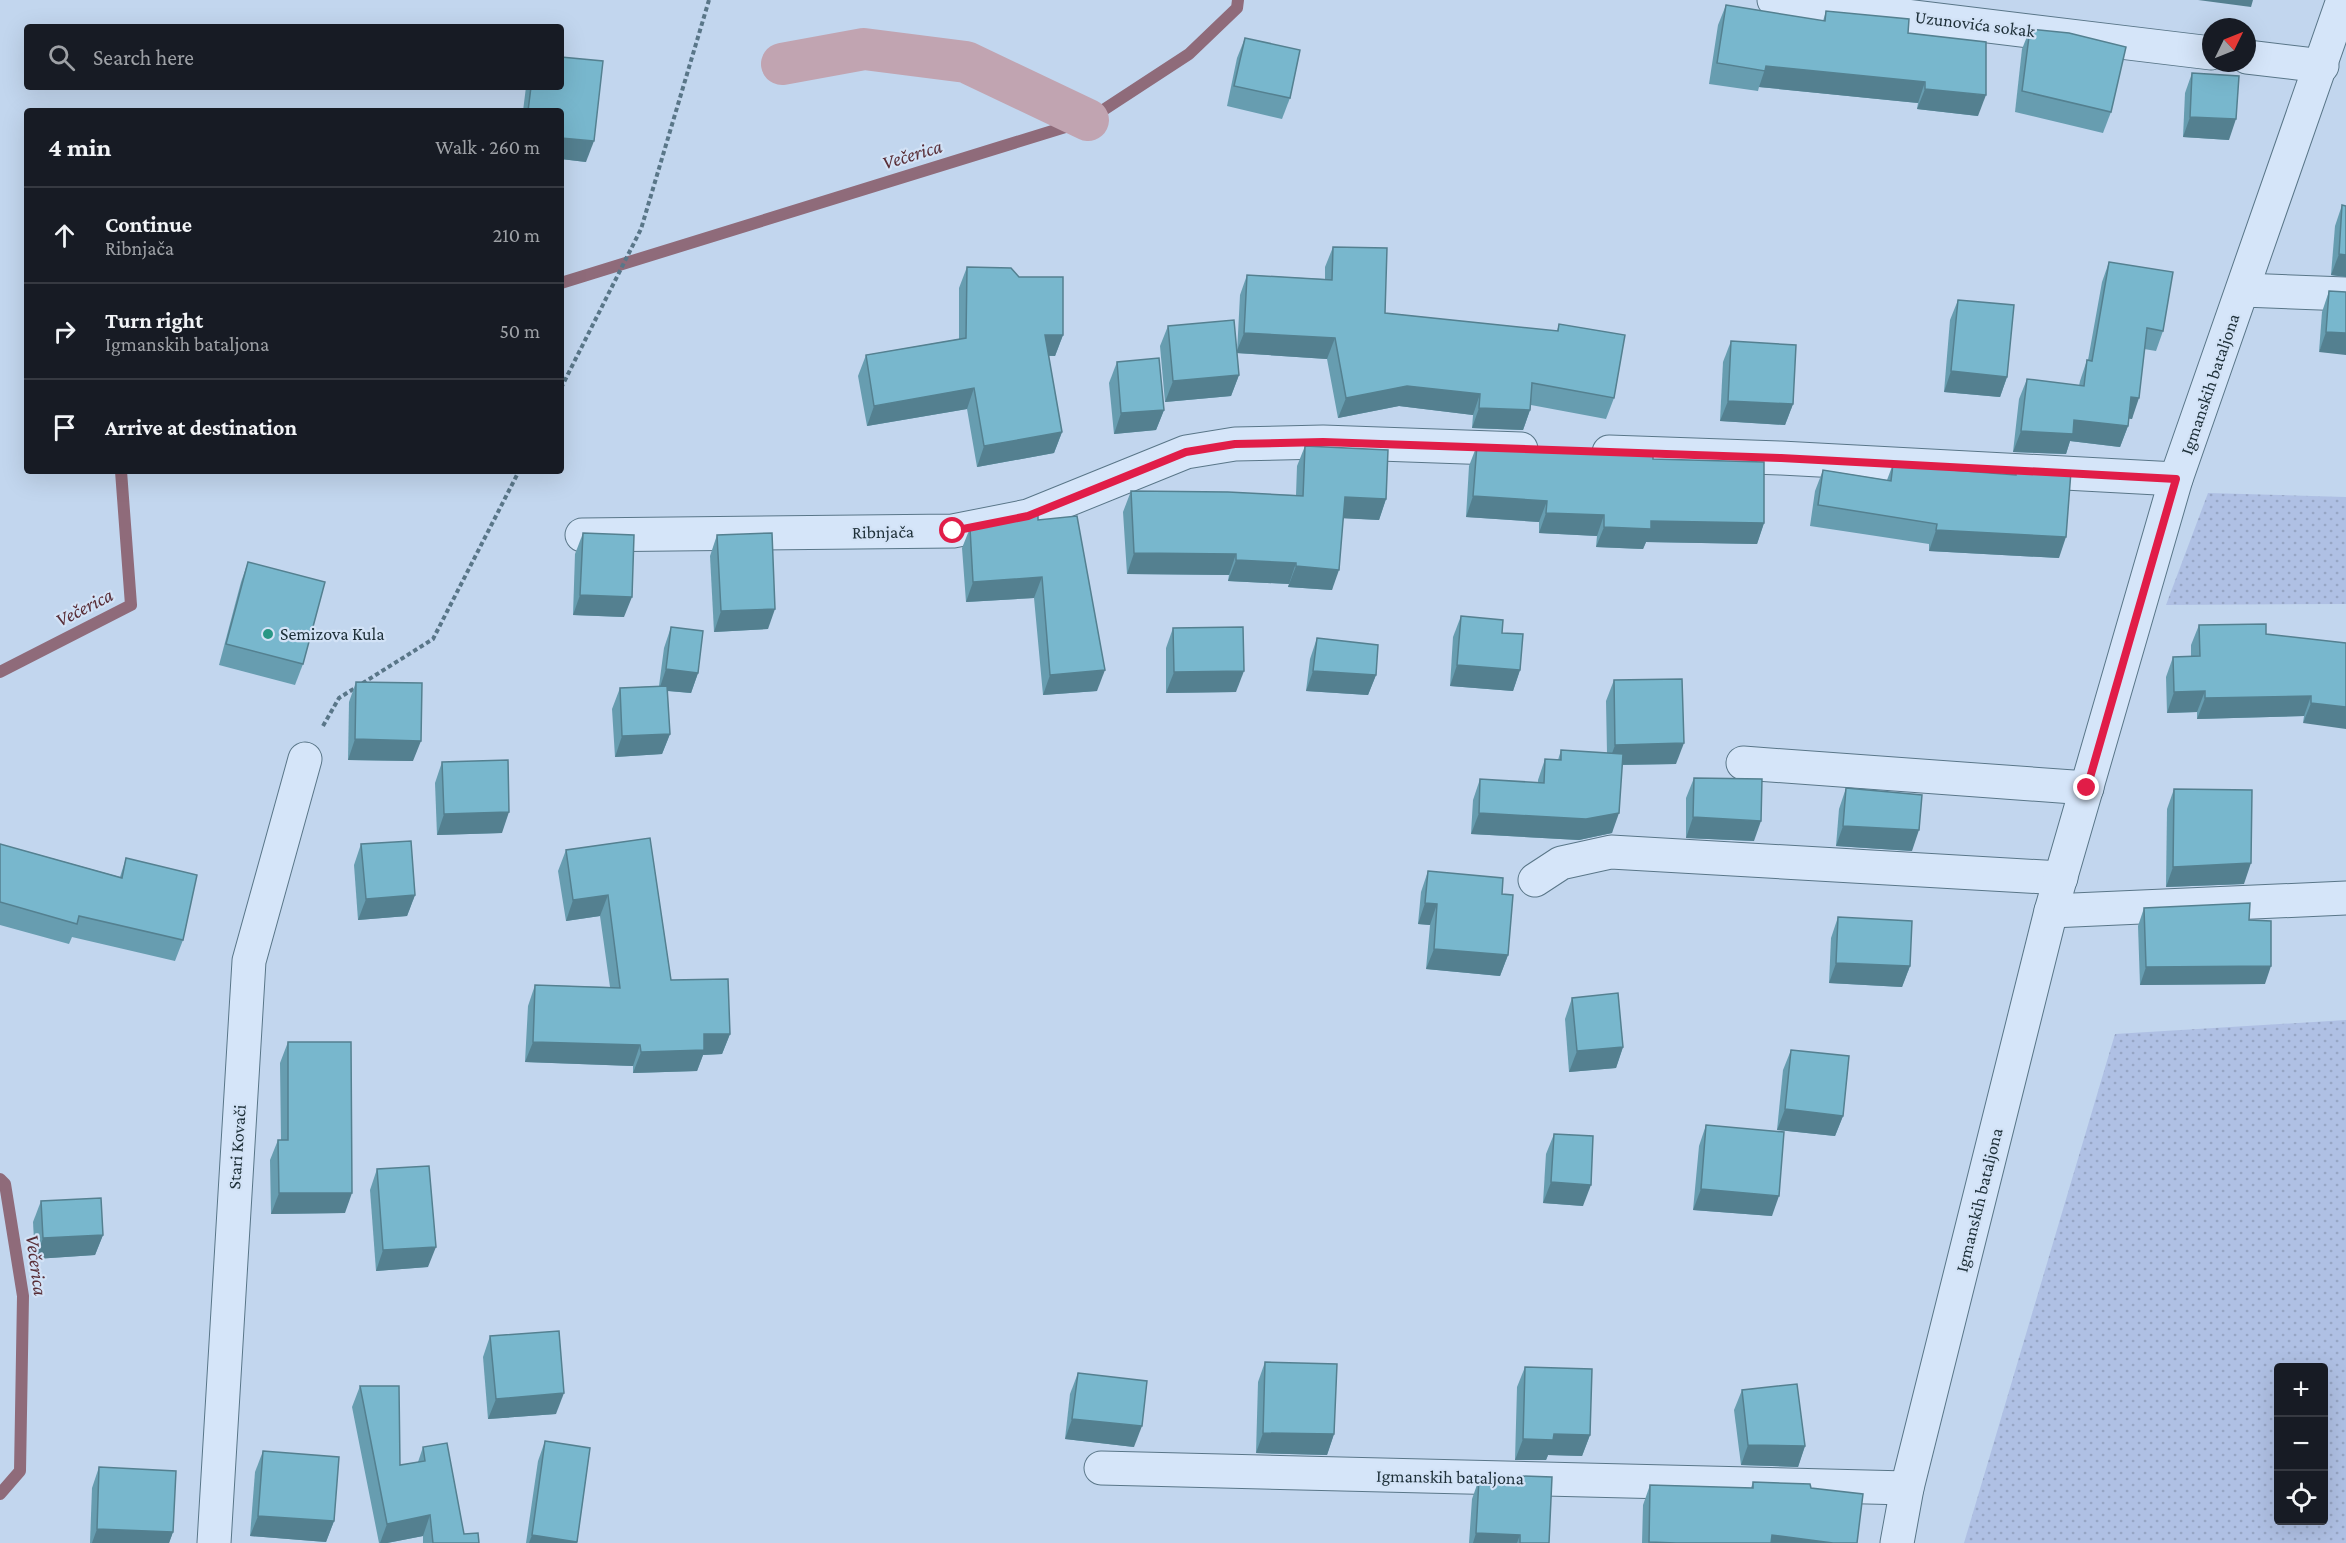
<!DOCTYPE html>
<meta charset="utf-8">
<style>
:root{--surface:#171b24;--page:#20242c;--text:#f1f3f6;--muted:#9ea1a6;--line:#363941}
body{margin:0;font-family:"Crimson Pro",serif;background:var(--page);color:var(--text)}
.controls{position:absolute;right:18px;bottom:18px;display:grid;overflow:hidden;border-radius:6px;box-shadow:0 6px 24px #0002}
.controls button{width:54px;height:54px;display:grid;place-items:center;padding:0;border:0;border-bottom:2px solid var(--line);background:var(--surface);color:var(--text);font:30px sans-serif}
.compass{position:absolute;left:2202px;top:18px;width:54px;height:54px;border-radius:50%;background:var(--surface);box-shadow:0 6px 24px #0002;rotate:47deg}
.stop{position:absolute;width:18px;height:18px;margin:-14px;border:4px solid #e11d48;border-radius:50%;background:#fff}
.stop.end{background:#e11d48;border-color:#fff;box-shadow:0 2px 6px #0008}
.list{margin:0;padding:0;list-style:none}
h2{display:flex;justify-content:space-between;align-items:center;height:78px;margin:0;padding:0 24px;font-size:26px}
h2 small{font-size:20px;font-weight:400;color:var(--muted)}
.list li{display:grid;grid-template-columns:39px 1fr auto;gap:18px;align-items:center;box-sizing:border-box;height:96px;padding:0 24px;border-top:2px solid var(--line)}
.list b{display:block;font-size:22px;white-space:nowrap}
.list p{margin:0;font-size:20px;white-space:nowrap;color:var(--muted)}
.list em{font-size:20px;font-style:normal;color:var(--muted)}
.icon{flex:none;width:33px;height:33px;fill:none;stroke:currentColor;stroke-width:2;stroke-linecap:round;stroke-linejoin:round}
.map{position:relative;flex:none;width:2346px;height:1543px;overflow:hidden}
.search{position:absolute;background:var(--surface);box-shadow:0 6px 24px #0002;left:24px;top:24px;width:540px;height:66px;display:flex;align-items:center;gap:15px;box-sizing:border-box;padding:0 21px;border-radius:6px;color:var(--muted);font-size:22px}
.panel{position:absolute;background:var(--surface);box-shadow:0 6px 24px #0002;left:24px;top:108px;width:540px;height:366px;border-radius:6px}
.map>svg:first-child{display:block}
.farmland{fill:url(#farmland-dots);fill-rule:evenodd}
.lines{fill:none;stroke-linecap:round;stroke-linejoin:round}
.stream{stroke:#8f6b7a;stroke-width:12}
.canal{stroke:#c1a4b1;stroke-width:42}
.street-casing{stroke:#597688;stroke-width:35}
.path{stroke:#597688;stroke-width:4;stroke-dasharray:4.5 3;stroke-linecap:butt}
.street{stroke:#d5e5f9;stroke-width:33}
.wall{fill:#679db0}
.shaded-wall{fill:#548090}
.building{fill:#78b7cd;stroke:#548090;stroke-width:1.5}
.route{stroke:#e11d48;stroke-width:8}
.poi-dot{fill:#299785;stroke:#d2e2f6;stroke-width:2}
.labels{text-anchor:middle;stroke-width:4.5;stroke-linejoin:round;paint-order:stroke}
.street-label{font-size:18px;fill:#1d2f38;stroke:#d2e2f6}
.poi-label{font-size:18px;fill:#1d2f38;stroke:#d2e2f6;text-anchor:start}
.water-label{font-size:20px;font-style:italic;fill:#582d36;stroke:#d2e2f6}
</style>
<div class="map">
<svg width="2346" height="1543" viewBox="0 0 2346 1543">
<defs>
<pattern id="farmland-dots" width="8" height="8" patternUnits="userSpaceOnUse" patternTransform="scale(1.5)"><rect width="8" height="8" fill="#afc0e4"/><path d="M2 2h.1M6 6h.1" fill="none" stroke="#96a5c4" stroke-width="1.8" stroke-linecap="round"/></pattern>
</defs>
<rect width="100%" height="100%" fill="#c2d6ee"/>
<g class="farmland">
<path d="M2208,493L2346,497V604L2166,605Z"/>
<path d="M2346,1020V1543H1964L2115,1034ZM2278,1368H2324V1520H2278Z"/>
</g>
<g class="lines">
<g class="stream">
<path d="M561,283L1088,120L1189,54L1237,8L1238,0"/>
<path d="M0,672L131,605L121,471"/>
<path d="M0,1179L5,1184L23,1296L20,1471L0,1494"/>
</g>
<path class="canal" d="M782,64L864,49L966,62L1088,120"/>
<defs>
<g id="street">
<path d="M1774,0L2211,53"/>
<path d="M2247,57L2322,66"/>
<path d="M2243,290L2346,294"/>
<path d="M1609,452L1781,458L2176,479"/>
<path d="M582,535L953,531L1028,516L1186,452L1235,444L1323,442L1521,449"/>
<path d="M1743,763L2087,788"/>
<path d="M1535,880L1561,863L1611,852L2061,878"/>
<path d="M2051,911L2346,898"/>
<path d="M1101,1468L1907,1488"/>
<path d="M214,1543L249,961L305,759"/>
<path d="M1897,1543L1907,1488L2051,911L2176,479L2343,0"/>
</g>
</defs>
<use href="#street" class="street-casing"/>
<g class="path">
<path d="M561,388L641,229L709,0"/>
<path d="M323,726L339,698L433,639L519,471"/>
</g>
<use href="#street" class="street"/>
</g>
<g class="wall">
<path d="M1726,5L1823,21L1826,11L1908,33L1978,116L1917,109L1918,103L1759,87L1758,91L1709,84L1718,25Z"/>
<path d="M2030,29L2111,112L2103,133L2015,112L2022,49Z"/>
<path d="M1245,38L1290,98L1282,119L1227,106L1237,58Z"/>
<path d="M2192,73L2229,140L2183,137L2185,93Z"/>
<path d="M526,87H561L586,162L561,159V111H523Z"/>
<path d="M2342,205L2346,277L2331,275L2335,226Z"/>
<path d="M1333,247L1385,313L1557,331L1559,324L1614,398L1606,419L1531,405L1530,410L1523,430L1472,428L1473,415L1399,406L1338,418L1327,359L1237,353L1239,375L1231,396L1165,402L1160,346L1168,326L1237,353L1240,295L1247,275L1325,279V267Z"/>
<path d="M2109,262L2163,331L2156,351L2144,349L2132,419L2129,418L2128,426L2120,447L2070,441L2066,454L2013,452L2019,399L2027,379L2079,386L2080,381L2087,360H2088L2102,282Z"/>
<path d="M967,267L1063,335L1055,356H1048L1062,432L1054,453L977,467L967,409L867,426L858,376L866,355L959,339V288Z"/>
<path d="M2329,291L2346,292L2319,352L2322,312Z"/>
<path d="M1958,300L2007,377L2000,397L1944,392L1950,320Z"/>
<path d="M1731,341L1793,404L1785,425L1720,421L1723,362Z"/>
<path d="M1117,362L1164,410L1156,430L1114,434L1109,383Z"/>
<path d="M1477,445L1653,459L1764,523L1757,544L1646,542L1643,549L1596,547L1597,536L1539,533V522L1466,517L1469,466Z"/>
<path d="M1305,446L1386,499L1379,520L1343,518L1332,590L1288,587L1289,584L1228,581L1229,575L1127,574L1123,512L1131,491L1296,495L1297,466Z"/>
<path d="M1893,464L1911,467L2014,475L2016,468L2059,558L1929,551V544L1810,526L1815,491L1823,470L1887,480Z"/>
<path d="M1038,520L1097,691L1043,695L1034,598L966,602L962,548L970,528Z"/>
<path d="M583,533L624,617L573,615L575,554Z"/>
<path d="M717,535L768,629L714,632L710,556Z"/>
<path d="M248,562L303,664L295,685L219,665L241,582Z"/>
<path d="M1461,616L1502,633L1520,670L1513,691L1450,686L1453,637Z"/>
<path d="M2199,625L2266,634L2346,643L2303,723L2304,716L2197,719V712L2167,713L2166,677L2173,657L2191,656V645Z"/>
<path d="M671,627L698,673L691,693L667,691L670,734L662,754L615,757L612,709L620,688L659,686L664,648Z"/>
<path d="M1173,628L1236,692L1166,693V648Z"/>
<path d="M1317,638L1376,675L1368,695L1306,691L1310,659Z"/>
<path d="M1614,680L1676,764L1622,765L1612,833L1579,840L1471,834L1473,800L1480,779L1538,783V780L1545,759L1558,760L1561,750L1607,753L1606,701Z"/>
<path d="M356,682L413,761L348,760L349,702Z"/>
<path d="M442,762L502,833L437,835L435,783Z"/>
<path d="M1694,778L1754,841L1686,838V798Z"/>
<path d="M1846,788L1912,851L1836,846L1839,809Z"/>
<path d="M2174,789L2244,884L2166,887L2167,809Z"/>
<path d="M650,838L671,980L730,1034L722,1054L703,1055L697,1071L633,1073V1066L525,1062L528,1006L535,985L610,987L600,916L566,921L558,871L566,850Z"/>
<path d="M0,844L120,877L126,858L183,940L175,961L72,937L69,944L0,925Z"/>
<path d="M361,844L415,895L407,916L358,920L354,865Z"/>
<path d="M1428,871L1502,894L1508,955L1500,976L1426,969L1430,925L1418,924L1421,892Z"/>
<path d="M2144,908L2249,920L2265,984L2140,985L2138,926Z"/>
<path d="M1838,917L1910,966L1902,987L1829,983L1831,938Z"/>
<path d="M1572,998L1623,1047L1616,1068L1569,1072L1565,1019Z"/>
<path d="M288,1042L345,1213L271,1214L270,1160L278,1140H281L280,1063Z"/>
<path d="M1791,1050L1843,1116L1835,1136L1777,1130L1783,1070Z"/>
<path d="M1706,1125L1772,1216L1693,1210L1699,1146Z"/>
<path d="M1554,1134L1583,1206L1543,1203L1546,1154Z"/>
<path d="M377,1169L428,1267L376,1271L370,1190Z"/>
<path d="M41,1201L103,1235L95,1255L35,1259L33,1222Z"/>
<path d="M490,1336L556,1414L488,1419L483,1357Z"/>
<path d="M1265,1362L1334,1434L1327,1455L1256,1453L1258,1382Z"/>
<path d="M1525,1367L1590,1435L1582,1456L1548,1455L1546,1460H1515L1517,1387Z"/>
<path d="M1078,1373L1134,1447L1065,1439L1070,1394Z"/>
<path d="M360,1386L400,1465L418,1462L423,1447L464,1534L479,1543H423V1536L387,1543H379L352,1407Z"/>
<path d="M1742,1390L1805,1446L1798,1467L1741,1465L1734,1410Z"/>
<path d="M545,1441L590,1448L577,1543H526L538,1461Z"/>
<path d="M263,1451L334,1521L326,1542L250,1536L255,1472Z"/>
<path d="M99,1467L173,1532L169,1543H90L92,1488Z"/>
<path d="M1522,1476L1549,1543H1469L1472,1499L1479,1479L1520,1481Z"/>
<path d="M1753,1482L1811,1488L1857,1543H1642L1643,1505L1650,1485L1751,1488Z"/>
</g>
<g class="shaded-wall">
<path d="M2198,0H2253L2251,7Z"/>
<path d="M1766,66L1925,82L1918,103L1759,87Z"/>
<path d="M1925,89L1986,95L1978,116L1917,109Z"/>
<path d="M2190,117L2236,119L2229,140L2183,137Z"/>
<path d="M561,138L594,141L586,162L561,159Z"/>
<path d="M2339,254L2346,255V277L2331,275Z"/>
<path d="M2326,332L2346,333V355L2319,352Z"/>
<path d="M1244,333L1335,338L1327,359L1236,353Z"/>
<path d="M1045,335H1063L1055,356L1037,355Z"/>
<path d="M1951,371L2007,377L2000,397L1944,392Z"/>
<path d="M1239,375L1231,396L1165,402L1173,381Z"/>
<path d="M1407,386L1480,394L1473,415L1399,406L1338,418L1346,398Z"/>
<path d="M974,388L967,409L867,426L874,406Z"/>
<path d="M2131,397L2139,398L2132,419L2124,418Z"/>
<path d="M1728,401L1793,404L1785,425L1720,421Z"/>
<path d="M1479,408L1530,410L1523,430L1472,428Z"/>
<path d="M1164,410L1156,430L1114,434L1121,413Z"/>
<path d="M2074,420L2128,426L2120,447L2070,441L2066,454L2013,452L2021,431Z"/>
<path d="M1062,432L1054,453L977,467L984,446Z"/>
<path d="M1473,496L1547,501L1539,522L1466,517Z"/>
<path d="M1345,497L1386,499L1379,520L1338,518Z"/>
<path d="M1546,513L1604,515L1597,536L1539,533Z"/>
<path d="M1651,521L1764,523L1757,544L1646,542L1643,549L1596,547L1604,527Z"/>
<path d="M1936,530L2066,537L2059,558L1929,551Z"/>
<path d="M1134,553L1236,554L1229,575L1127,574Z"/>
<path d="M1236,560L1296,563L1289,584L1228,581Z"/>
<path d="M1296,566L1339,570L1332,590L1288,587Z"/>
<path d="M1042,577L1034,598L966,602L973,582Z"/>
<path d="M580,595L632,597L624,617L573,615Z"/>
<path d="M775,609L768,629L714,632L721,611Z"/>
<path d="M1457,665L1520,670L1513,691L1450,686Z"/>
<path d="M666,669L698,673L691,693L659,690Z"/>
<path d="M1105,670L1097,691L1043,695L1050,675Z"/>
<path d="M1244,671L1236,692L1166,693L1174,672Z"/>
<path d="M1313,671L1376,675L1368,695L1306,691Z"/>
<path d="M2205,691L2197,712L2167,713L2174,692Z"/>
<path d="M2311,696L2304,716L2197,719L2205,698Z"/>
<path d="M2311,703L2346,707V729L2303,723Z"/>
<path d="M670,734L662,754L615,757L622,736Z"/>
<path d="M355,739L421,741L413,761L348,760Z"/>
<path d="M1684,743L1676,764L1608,765L1615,745Z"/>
<path d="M509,812L502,833L437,835L444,814Z"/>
<path d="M1479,813H1619L1612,833L1579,840L1471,834Z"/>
<path d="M1693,817L1761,821L1754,841L1686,838Z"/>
<path d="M1843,826L1919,830L1912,851L1836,846Z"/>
<path d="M2251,863L2244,884L2166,887L2173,867Z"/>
<path d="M415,895L407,916L358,920L366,899Z"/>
<path d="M608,895L600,916L566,921L573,900Z"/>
<path d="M1425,903L1437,904L1430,925L1418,924Z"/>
<path d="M1434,949L1508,955L1500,976L1426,969Z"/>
<path d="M1836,963L1910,966L1902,987L1829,983Z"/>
<path d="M2271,966L2265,984L2140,985L2146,967Z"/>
<path d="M704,1034H730L722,1054L703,1055L697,1071L633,1073L641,1052Z"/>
<path d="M533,1042L640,1045L633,1066L525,1062Z"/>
<path d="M1623,1047L1616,1068L1569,1072L1577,1051Z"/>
<path d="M1785,1109L1843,1116L1835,1136L1777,1130Z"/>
<path d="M1551,1182L1591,1185L1583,1206L1543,1203Z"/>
<path d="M1701,1189L1779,1196L1772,1216L1693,1210Z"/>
<path d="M279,1193H352L345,1213L271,1214Z"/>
<path d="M103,1235L95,1255L35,1259L43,1238Z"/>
<path d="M436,1247L428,1267L376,1271L383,1250Z"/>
<path d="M564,1393L556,1414L488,1419L496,1399Z"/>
<path d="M1072,1419L1142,1426L1134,1447L1065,1439Z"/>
<path d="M1263,1433L1334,1434L1327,1455L1256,1453Z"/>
<path d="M1554,1434L1590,1435L1582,1456L1548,1455L1546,1460H1515L1523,1439Z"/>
<path d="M1748,1445L1805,1446L1798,1467L1741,1465Z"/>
<path d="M430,1515L423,1536L387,1543H380L387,1524Z"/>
<path d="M258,1516L334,1521L326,1542L250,1536Z"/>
<path d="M97,1529L173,1532L169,1543H92Z"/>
<path d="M1476,1533L1520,1535L1517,1543H1473Z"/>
<path d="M532,1535L577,1542V1543H529Z"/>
<path d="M1772,1535L1833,1543H1769Z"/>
</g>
<g class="building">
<path d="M1726,5L1825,21L1826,11L1909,19L1908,33L1986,42V95L1925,89V82L1766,66L1765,71L1717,63Z"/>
<path d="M2030,29L2069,33L2126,47L2111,112L2022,91Z"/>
<path d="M1245,38L1300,50L1290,98L1234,86Z"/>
<path d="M561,57L603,61L594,141L561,138V111H528L531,87H561Z"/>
<path d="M2192,73L2239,76L2236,119L2190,117Z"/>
<path d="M2342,205L2346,206V255L2339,254Z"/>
<path d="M1333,247L1387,248L1385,313L1558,331L1559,324L1625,335L1614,398L1532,383L1530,410L1479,408L1480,394L1407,386L1346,398L1335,338L1244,333L1247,275L1332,280Z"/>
<path d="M2109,262L2173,272L2163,331L2147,328L2139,398L2131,397L2128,426L2074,420L2073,434L2021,431L2027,379L2084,386L2087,360L2092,361Z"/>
<path d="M967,267L1011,268L1019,277H1063V335H1045L1062,432L984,446L974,388L874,406L866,355L966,338Z"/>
<path d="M2329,291L2346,292V333L2326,332Z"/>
<path d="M1958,300L2014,305L2007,377L1951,371Z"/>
<path d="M1234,320L1239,375L1173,381L1168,326Z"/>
<path d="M1731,341L1796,345L1793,404L1728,401Z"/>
<path d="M1159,358L1164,410L1121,413L1117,362Z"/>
<path d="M1477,445L1653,453V459L1764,462V523L1651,521V529L1604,527V515L1546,513L1547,501L1473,496Z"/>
<path d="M1305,446L1388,450L1386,499L1345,497L1339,570L1296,566V563L1236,560V554L1134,553L1131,491L1228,492L1303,496Z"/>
<path d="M1893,464L1912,467V465L1952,466V470L2016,475V468L2071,471L2066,537L1936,530L1937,524L1818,505L1823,470L1891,481Z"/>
<path d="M1038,515V520L1077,516L1105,670L1050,675L1042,577L973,582L970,528Z"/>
<path d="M583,533L634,535L632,597L580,595Z"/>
<path d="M772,533L775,609L721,611L717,535Z"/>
<path d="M248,562L325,582L303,664L226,644Z"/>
<path d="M1461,616L1503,620L1502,633L1523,634L1520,670L1457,665Z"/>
<path d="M2266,624V634L2346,643V707L2311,703V696L2205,698V691L2174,692L2173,657L2200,656L2199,625Z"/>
<path d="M671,627L703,631L698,673L666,669Z"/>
<path d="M1243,627L1244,671L1174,672L1173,628Z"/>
<path d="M1317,638L1378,645L1376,675L1313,671Z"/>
<path d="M1682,679L1684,743L1615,745L1614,680Z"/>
<path d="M356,682L422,683L421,741L355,739Z"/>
<path d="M667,686L670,734L622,736L620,688Z"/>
<path d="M1561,750L1623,754L1619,813L1586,819L1479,813L1480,779L1544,783L1545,759L1561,760Z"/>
<path d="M508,760L509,812L444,814L442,762Z"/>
<path d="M1694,778L1762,779L1761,821L1693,817Z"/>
<path d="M1846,788L1922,795L1919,830L1843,826Z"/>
<path d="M2174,789L2252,790L2251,863L2173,867Z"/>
<path d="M650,838L671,980L728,979L730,1034H704V1050L641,1052L640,1045L533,1042L535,985L620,988L608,895L573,900L566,850Z"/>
<path d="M411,841L415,895L366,899L361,844Z"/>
<path d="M0,844L122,878L126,858L197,875L183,940L79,916L77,924L0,902Z"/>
<path d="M1428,871L1503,878L1502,894L1513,895L1508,955L1434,949L1437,904L1425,903Z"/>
<path d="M2250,903L2249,920L2271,921V966L2146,967L2144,908Z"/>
<path d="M1838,917L1912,921L1910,966L1836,963Z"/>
<path d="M1618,993L1623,1047L1577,1051L1572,998Z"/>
<path d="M288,1042H351L352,1193H279L278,1140H288Z"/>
<path d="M1791,1050L1849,1056L1843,1116L1785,1109Z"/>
<path d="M1706,1125L1784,1132L1779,1196L1701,1189Z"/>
<path d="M1554,1134L1593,1136L1591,1185L1551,1182Z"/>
<path d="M429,1166L436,1247L383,1250L377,1169Z"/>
<path d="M101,1198L103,1235L43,1238L41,1201Z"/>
<path d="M559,1331L564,1393L496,1399L490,1336Z"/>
<path d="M1265,1362L1337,1364L1334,1434L1263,1433Z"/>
<path d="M1525,1367L1592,1369L1590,1435L1554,1434L1553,1440L1523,1439Z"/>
<path d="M1078,1373L1147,1381L1142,1426L1072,1419Z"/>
<path d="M1797,1384L1805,1446L1748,1445L1742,1390Z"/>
<path d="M360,1386H399L400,1465L425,1461L423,1447L447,1443L464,1534L478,1533L479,1543H433L430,1515L387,1524Z"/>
<path d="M545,1441L590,1448L577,1542L532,1535Z"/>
<path d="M263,1451L339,1457L334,1521L258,1516Z"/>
<path d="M99,1467L176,1471L173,1532L97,1529Z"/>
<path d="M1522,1476L1552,1477L1549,1543H1520V1535L1476,1533L1479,1479L1521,1481Z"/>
<path d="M1753,1482L1810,1484L1811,1488L1863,1494L1857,1543H1833L1772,1535L1771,1543H1676L1649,1542L1650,1485L1753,1488Z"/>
</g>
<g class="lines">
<path class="route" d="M953,531L1028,516L1186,452L1235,444L1323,442L1781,458L2176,479L2087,788"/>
</g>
<circle class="poi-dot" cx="268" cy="634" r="6"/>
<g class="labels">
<g class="street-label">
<text transform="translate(1975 24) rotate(7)" y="6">Uzunovića sokak</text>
<text transform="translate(2210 384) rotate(-71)" y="6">Igmanskih bataljona</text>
<text transform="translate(883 532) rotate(-1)" y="6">Ribnjača</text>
<text transform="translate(237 1147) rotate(-86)" y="6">Stari Kovači</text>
<text transform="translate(1979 1200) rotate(-76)" y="6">Igmanskih bataljona</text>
<text transform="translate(1450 1477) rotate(1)" y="6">Igmanskih bataljona</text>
</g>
<g class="poi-label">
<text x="280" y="640">Semizova Kula</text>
</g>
<g class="water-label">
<text transform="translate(912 154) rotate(-17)" y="7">Večerica</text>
<text transform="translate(84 607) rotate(-27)" y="7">Večerica</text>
<text transform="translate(37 1265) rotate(82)" y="7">Večerica</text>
</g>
</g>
</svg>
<div class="controls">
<button>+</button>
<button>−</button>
<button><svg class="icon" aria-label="locate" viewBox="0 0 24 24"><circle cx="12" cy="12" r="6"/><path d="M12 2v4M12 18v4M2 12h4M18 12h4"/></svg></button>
</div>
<svg class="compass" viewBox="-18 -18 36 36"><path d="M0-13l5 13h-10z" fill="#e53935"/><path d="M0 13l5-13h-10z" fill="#9ea1a6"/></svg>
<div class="stop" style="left:953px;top:531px"></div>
<div class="stop end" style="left:2087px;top:788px"></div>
<div class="search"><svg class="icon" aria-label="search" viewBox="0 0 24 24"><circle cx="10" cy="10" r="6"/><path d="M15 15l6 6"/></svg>Search here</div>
<section class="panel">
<h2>4 min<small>Walk · 260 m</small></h2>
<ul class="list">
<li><svg class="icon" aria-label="ahead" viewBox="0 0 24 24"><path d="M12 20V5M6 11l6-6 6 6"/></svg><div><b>Continue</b><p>Ribnjača</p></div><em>210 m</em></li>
<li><svg class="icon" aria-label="right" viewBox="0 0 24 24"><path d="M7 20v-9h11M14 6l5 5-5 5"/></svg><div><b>Turn right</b><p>Igmanskih bataljona</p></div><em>50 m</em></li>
<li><svg class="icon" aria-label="arrive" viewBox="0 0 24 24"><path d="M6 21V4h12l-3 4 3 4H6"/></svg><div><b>Arrive at destination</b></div></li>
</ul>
</section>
</div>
